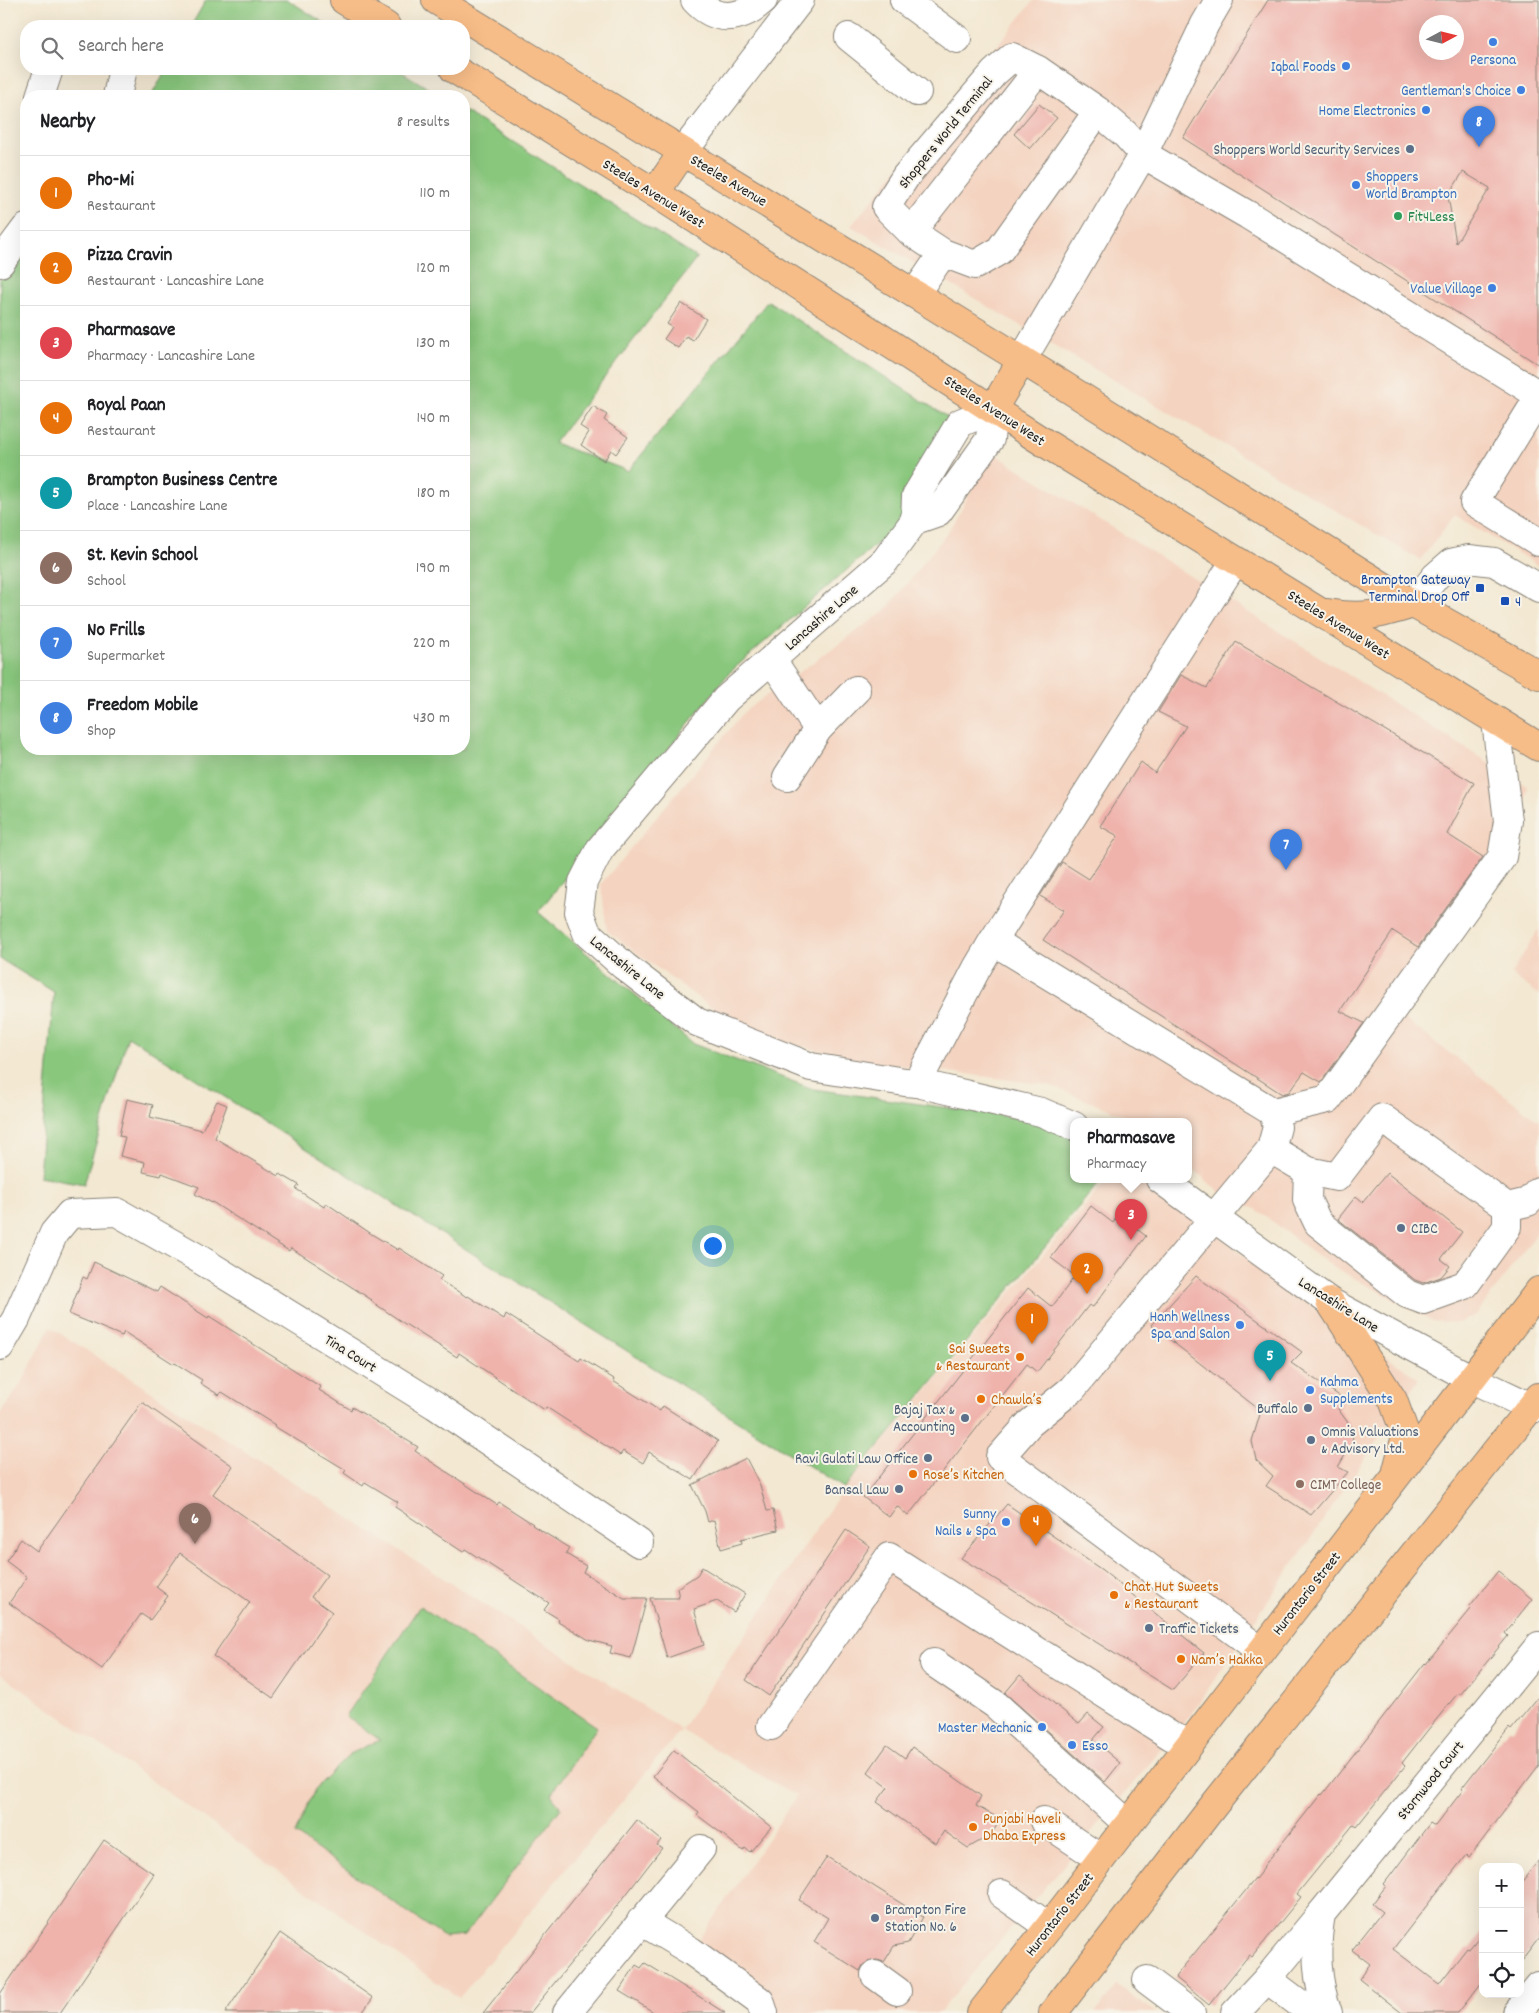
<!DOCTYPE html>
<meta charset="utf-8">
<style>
:root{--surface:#fff;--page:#f2f2f2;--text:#202124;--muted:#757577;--line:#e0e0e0;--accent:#d1495b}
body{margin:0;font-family:Dekko,sans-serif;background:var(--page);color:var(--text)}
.controls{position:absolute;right:15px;bottom:15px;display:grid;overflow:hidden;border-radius:10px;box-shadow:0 5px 20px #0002}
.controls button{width:45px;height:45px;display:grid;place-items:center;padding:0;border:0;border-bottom:1px solid var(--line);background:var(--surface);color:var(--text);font:25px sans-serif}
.compass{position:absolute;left:1419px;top:15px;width:45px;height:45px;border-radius:50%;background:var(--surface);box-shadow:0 5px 20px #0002;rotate:83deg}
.you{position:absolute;left:712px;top:1245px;width:18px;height:18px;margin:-12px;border:4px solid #fff;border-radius:50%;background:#1a73e8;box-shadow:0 0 0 8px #1a73e833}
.badge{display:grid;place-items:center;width:32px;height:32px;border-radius:50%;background:var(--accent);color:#fff;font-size:16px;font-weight:700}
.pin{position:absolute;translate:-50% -41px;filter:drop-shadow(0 1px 2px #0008)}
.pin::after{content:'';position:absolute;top:26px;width:18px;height:15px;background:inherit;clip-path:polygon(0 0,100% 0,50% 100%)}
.popup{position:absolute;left:1070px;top:1118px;width:122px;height:65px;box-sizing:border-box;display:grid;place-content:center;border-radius:10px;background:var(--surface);filter:drop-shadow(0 1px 4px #0005);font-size:16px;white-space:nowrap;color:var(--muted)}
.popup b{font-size:19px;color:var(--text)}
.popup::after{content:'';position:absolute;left:50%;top:100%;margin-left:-10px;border:10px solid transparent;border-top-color:var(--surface)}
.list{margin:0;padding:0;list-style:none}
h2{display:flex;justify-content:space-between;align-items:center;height:65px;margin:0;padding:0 20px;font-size:21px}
h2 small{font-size:16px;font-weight:400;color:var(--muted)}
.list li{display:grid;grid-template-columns:32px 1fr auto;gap:15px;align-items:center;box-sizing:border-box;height:75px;padding:0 20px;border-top:1px solid var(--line)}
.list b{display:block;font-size:19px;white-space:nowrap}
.list p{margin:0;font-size:16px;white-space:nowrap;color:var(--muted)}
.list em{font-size:16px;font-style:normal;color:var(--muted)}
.icon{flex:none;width:28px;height:28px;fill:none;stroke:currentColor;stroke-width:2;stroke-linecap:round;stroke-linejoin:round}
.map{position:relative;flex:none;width:1539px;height:2013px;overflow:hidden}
.search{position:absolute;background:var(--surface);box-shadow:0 5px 20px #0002;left:20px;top:20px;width:450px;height:55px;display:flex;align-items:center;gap:12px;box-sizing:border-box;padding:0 18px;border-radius:20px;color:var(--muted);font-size:19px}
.panel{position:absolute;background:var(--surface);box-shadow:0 5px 20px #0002;left:20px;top:90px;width:450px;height:665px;border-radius:20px}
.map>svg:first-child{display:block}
.built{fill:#f4d3c0;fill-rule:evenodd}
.green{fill:#89c77d;stroke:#52724c}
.building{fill:#efb3ac;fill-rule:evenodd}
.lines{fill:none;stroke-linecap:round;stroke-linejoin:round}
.minor-casing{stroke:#888277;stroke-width:30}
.major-casing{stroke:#888277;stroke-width:30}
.minor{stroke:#fff;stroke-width:28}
.major{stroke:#f7bd88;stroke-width:28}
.shop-dot{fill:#3f7fe0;stroke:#f7f3e8;stroke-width:2}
.service-dot{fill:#5c6f8a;stroke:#f7f3e8;stroke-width:2}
.leisure-dot{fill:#2e9e5b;stroke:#f7f3e8;stroke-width:2}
.transit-dot{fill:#1a4fb4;stroke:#f7f3e8;stroke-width:2}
.food-dot{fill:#e8710a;stroke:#f7f3e8;stroke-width:2}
.education-dot{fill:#8d6e63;stroke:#f7f3e8;stroke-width:2}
.labels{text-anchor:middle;stroke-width:4;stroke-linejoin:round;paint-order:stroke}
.shop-label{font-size:15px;fill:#366cbe;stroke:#f7f3e8;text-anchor:end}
.street-label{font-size:15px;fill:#1c1c1c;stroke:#f7f3e8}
.service-label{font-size:15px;fill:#4e5e75;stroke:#f7f3e8;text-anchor:end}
.leisure-label{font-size:15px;fill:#27864d;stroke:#f7f3e8;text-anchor:start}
.transit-label{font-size:15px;fill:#164399;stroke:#f7f3e8;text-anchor:end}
.food-label{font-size:15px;fill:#c56008;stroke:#f7f3e8;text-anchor:start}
.education-label{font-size:15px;fill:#785e54;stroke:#f7f3e8;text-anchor:start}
</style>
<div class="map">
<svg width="1539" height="2013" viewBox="0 0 1539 2013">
<rect width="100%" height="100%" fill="#f7f3e8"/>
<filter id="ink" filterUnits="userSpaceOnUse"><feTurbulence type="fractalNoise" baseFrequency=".02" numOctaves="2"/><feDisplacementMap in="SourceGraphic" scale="10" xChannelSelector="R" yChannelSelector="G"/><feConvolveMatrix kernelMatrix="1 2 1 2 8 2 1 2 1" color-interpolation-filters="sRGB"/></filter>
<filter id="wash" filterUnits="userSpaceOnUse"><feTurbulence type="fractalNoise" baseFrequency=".0096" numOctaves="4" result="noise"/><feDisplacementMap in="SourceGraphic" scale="20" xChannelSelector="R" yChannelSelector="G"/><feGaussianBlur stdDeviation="1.12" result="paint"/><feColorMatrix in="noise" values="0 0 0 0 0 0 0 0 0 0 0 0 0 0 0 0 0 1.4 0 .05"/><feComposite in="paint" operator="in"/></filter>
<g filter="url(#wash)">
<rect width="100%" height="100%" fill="#f3e8d2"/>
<g class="built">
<path d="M1034,0H1539V566L1455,515L1420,560L851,226ZM1426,22H1456V52H1426Z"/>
<path d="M993,453L1528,787L1514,860L1399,1015L1539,1121V1230L1476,1315L1458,1323L1433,1321L1330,1265L1256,1209L1226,1198L1189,1165L1188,1121H1137L1049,1085L866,1061L784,1042L709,1006L607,931L601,884L745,711L885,611L948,532Z"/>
<path d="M1539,929V995L1511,974Z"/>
<path d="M1108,1179H1143L1290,1291L1419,1379L1189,1717L939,2013H776L691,1951L797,1796L681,1730L459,1998L0,1674V1414L24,1379L50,1327L681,1730L844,1488Z"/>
<path d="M1117,1985L1156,2013H1095Z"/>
</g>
<g class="green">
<path d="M206,0H288L329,26H191Z"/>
<path d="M167,69H397L441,96H151Z"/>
<path d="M464,111L697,258L554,443L628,471L768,301L964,428L897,526L729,673L538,912L693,1044L813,1089L1055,1123L1073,1132L1074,1179H1102L844,1488L128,1036L84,1184L39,1176L54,992L0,959V280L26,248V749H464Z"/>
<path d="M420,1606L597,1727L551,1794L561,1808L465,1935L444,1937L295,1834L315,1789L350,1754L380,1740L346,1716Z"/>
</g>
<g id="blocks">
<g class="building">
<path d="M1268,0H1539V365L1183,138ZM1426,22H1456V52H1426ZM1463,172L1490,188L1456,243L1448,196Z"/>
<path d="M1039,104L1057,118L1030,149L1014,134Z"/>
<path d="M681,303L706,319L693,340L686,336L678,348L664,339L672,327L667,324Z"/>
<path d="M593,406L607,415L604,420L628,437L616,454L611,450L604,461L581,445L589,432L580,426Z"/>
<path d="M1236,642L1474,783L1447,834L1483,857L1418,947L1393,931L1340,1011L1364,1023L1321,1082L1304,1072L1289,1092L1282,1094L1043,940L1064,910L1040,896L1062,862L1089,879L1118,836L1100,826L1141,762L1155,773L1186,726L1158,712L1181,675L1207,688Z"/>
<path d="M127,1099L153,1105L150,1117L202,1130L217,1101L227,1105L215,1138L279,1176L280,1174L299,1185L296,1189L324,1207L326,1203L373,1235L398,1250L399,1248L442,1276L439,1280L467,1297L468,1296L504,1319L506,1314L579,1361L581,1358L614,1379L613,1381L660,1411L663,1406L718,1441L693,1480L649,1452L643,1463L623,1451L620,1455L546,1407L545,1410L529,1400L459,1353L457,1357L405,1324L371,1301L372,1300L291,1248L289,1251L212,1202V1203L195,1194L199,1187L162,1173L161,1176L143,1172L145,1162L120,1156L125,1137L119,1136Z"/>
<path d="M1387,1173L1462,1232L1441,1259L1450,1266L1441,1277L1423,1283L1415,1280L1338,1219L1356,1196L1363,1202Z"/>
<path d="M1091,1206L1113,1223L1118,1215L1146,1236L1093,1307L1089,1305L1037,1372L1027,1364L908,1516L897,1506L889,1517L863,1497L1028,1288L1052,1307L1075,1276L1051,1258Z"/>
<path d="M94,1262L157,1292L160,1287L208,1318L209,1316L321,1387L319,1390L351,1410L352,1407L418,1447L415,1451L497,1505L499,1502L533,1524L532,1525L569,1548L566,1554L586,1566L583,1572L624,1598H647L631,1658L610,1653L612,1646L589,1640L558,1621L559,1619L544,1610L549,1603L465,1549L463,1552L395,1507L398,1502L365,1482L363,1486L344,1473L346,1470L274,1426L275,1425L222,1392L219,1395L200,1383L202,1380L175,1363L174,1364L124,1332L122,1336L69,1314L83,1277L87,1279Z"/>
<path d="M1196,1276L1302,1352L1291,1363L1344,1399L1338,1409L1354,1431L1351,1445L1338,1467L1348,1472L1311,1515L1266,1486L1273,1476L1256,1460L1252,1441L1261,1411L1151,1325Z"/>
<path d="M142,1402L233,1466L213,1494L327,1575L311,1597L332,1612L273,1698L213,1656L250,1602L180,1553L156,1587L168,1596L150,1620L141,1614L102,1669L9,1603L27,1577L6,1561L21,1539L37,1551Z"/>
<path d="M746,1458L760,1485L767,1511L773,1510L778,1530L741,1539L742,1543L721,1549L714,1520L708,1522L705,1511L692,1485Z"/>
<path d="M1007,1504L1102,1570L1204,1653L1173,1690L961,1558Z"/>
<path d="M846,1530L870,1546L769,1696L746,1680Z"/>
<path d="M702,1567L745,1594L734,1612L717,1601L694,1609L704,1645L667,1658L650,1598H679L677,1588L697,1575Z"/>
<path d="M1498,1571L1532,1599L1505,1633L1508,1636L1460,1695L1458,1693L1427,1731L1402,1763L1405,1766L1357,1826L1354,1824L1297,1894L1301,1897L1252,1957L1249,1955L1209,2005L1175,1977L1264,1868L1263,1867L1321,1794L1322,1795L1425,1663L1426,1664L1471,1609L1469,1607Z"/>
<path d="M1020,1675L1079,1724L1088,1714L1104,1727L1093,1740L1120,1763L1105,1782L1005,1693Z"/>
<path d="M1539,1696V1765L1469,1858L1466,1855L1393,1949L1439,1984L1467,1948L1469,1949L1483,1932V1981L1458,2013H1402L1359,1979L1370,1964L1352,1950L1382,1912L1372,1904L1386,1886L1384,1884L1430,1823L1435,1826L1463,1790L1461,1789L1509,1728L1511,1730Z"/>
<path d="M887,1745L905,1758L912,1747L981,1796L976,1806L1000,1819L992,1834L968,1848L944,1831L936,1844L877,1802L888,1787L868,1772Z"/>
<path d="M674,1750L771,1827L750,1852L745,1848L743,1851L717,1830L697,1815L699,1812L653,1776Z"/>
<path d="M637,1820L661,1840L657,1845L662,1848L625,1896L530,2013H483Z"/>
<path d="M104,1840L154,1874L60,2013H0V1994Z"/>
<path d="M827,1857L923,1917L908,1943L894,1946L884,1962L877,1960L869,1961L863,1965L860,1971L814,1942L828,1918L799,1900Z"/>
<path d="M1539,1860V1938L1520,1963V1884Z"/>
<path d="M280,1933L373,1998L362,2013H225Z"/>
<path d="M645,1963L681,1985L725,2013H655L619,1991L636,1965L641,1968Z"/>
</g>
</g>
</g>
<g filter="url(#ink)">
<use href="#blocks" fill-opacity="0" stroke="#888277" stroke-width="1"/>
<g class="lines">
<defs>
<g id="minor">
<path d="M695,0C716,23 741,20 763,0"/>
<path d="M904,0L957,39"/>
<path d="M849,37L917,92"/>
<path d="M40,96L49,69"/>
<path d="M117,96L123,69"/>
<path d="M1098,111L999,251L975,265L943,253L911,232L886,207L906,176L994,73L1012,57L1038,70L1098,111L1125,134L1143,154L1248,215L1539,395"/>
<path d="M683,152L800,0"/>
<path d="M911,232L1038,70"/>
<path d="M0,263L26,228"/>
<path d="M915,294L943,253"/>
<path d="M1022,360L1143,154L1205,24L1219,0"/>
<path d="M1539,397L1474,502L1539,542"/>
<path d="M915,520L916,496L960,423L993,409L990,439L938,512L915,520L885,561L726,699L600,849L583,882L579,912L587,933L624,966L697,1022L811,1067L905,1082L917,1083L1041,1112L1074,1126"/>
<path d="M1413,604L1436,576L1451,563L1469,559L1494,562L1539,588"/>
<path d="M772,660L818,729"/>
<path d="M787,777L818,729L856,690"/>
<path d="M993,941L1235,561"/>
<path d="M917,1083L977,968L993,941L1273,1112L1277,1127L1271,1149L1072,1389L1029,1424L1000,1457L1261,1651"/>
<path d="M1273,1112L1328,1099L1502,857L1508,821L1496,721"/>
<path d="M1271,1149L1308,1171L1337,1177L1382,1118L1507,1207L1528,1202L1539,1191"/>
<path d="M1308,1171L1307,1200L1318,1223L1407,1294L1423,1300L1465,1285L1507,1227V1207"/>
<path d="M1160,1179L1330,1302L1472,1379L1531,1407L1539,1408"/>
<path d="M0,1346L16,1319L54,1233L70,1214L117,1212L196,1257L435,1405L639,1543"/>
<path d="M934,1663L996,1705L1128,1824"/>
<path d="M771,1726L889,1557L1171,1736L1190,1743"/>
<path d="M1044,1821L1101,1859"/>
<path d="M1002,1894L1049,1927"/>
<path d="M641,1921L691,1951L760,2001L764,2013"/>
<path d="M875,1975L897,1991"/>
<path d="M1267,1979L1312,2013"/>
<path d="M1147,1980L1191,2013"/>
<path d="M567,2013L701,1849"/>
<path d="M1235,2013L1267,1979L1321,1914"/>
<path d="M1328,2013C1316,1980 1315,1949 1321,1914L1539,1646"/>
<path d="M1517,2013L1539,1986"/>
</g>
<g id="major">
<path d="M344,0L386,26"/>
<path d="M436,0L1061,384L1394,593L1539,675"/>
<path d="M454,69L655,193L1037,438L1539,747"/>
<path d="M655,193L683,152"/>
<path d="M993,409L1022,360"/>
<path d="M1327,613C1363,619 1379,615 1413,604"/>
<path d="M1330,1302L1393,1400L1406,1436L1397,1470"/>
<path d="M981,2013L1049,1927L1539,1291"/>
<path d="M1053,2013L1214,1805L1539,1397"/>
</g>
</defs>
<use href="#minor" class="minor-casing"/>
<use href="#major" class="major-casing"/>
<use href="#minor" class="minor"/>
<use href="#major" class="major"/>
</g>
</g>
<g class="shop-dot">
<circle cx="1493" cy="42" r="5"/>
<circle cx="1346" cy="66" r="5"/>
<circle cx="1521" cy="90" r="5"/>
<circle cx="1426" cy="110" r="5"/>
<circle cx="1356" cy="185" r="5"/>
<circle cx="1492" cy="288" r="5"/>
<circle cx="1240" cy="1325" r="5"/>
<circle cx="1310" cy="1390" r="5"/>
<circle cx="1006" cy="1522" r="5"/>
<circle cx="1042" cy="1727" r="5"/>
<circle cx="1072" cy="1745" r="5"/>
</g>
<g class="service-dot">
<circle cx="1410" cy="149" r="5"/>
<circle cx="1401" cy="1228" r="5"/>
<circle cx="1308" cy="1408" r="5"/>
<circle cx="965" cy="1418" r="5"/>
<circle cx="1311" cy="1440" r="5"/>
<circle cx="928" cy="1458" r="5"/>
<circle cx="899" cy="1489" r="5"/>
<circle cx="1149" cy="1628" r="5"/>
<circle cx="875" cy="1918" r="5"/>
</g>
<circle class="leisure-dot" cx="1398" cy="216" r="5"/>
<g class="transit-dot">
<rect x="1475" y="583" width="10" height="10" rx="2.5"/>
<rect x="1500" y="596" width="10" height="10" rx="2.5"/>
</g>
<g class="food-dot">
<circle cx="1020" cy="1357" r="5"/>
<circle cx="981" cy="1399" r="5"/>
<circle cx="913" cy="1474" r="5"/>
<circle cx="1114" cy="1595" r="5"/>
<circle cx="1181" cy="1659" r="5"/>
<circle cx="973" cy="1827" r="5"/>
</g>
<circle class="education-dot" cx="1300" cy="1484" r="5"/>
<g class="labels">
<g class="shop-label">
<text x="1493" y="64" text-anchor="middle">Persona</text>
<text x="1336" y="71">Iqbal Foods</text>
<text x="1511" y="95">Gentleman's Choice</text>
<text x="1416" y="115">Home Electronics</text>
<text x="1366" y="181" text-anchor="start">Shoppers<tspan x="1366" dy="17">World Brampton</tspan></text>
<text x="1482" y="293">Value Village</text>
<text x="1230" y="1321">Hanh Wellness<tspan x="1230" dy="17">Spa and Salon</tspan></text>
<text x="1320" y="1386" text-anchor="start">Kahma<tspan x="1320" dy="17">Supplements</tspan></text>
<text x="996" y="1518">Sunny<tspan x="996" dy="17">Nails &amp; Spa</tspan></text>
<text x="1032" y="1732">Master Mechanic</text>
<text x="1082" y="1750" text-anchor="start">Esso</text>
</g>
<g class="street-label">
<text transform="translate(945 132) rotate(-51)" y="5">Shoppers World Terminal</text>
<text transform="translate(729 180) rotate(31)" y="5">Steeles Avenue</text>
<text transform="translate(654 193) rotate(32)" y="5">Steeles Avenue West</text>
<text transform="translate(995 410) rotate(33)" y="5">Steeles Avenue West</text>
<text transform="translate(821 617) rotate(-41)" y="5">Lancashire Lane</text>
<text transform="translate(1339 624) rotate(32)" y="5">Steeles Avenue West</text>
<text transform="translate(628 967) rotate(39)" y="5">Lancashire Lane</text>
<text transform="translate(1339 1304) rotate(32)" y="5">Lancashire Lane</text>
<text transform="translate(351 1353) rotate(32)" y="5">Tina Court</text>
<text transform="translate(1306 1593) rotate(-52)" y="5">Hurontario Street</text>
<text transform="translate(1430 1780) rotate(-51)" y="5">Stornwood Court</text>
<text transform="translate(1059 1914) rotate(-52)" y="5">Hurontario Street</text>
</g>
<g class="service-label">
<text x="1400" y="154">Shoppers World Security Services</text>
<text x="1411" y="1233" text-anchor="start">CIBC</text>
<text x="1298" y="1413">Buffalo</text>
<text x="955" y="1414">Bajaj Tax &amp;<tspan x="955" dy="17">Accounting</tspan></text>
<text x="1321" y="1436" text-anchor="start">Omnis Valuations<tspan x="1321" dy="17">&amp; Advisory Ltd.</tspan></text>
<text x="918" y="1463">Ravi Gulati Law Office</text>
<text x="889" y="1494">Bansal Law</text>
<text x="1159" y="1633" text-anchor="start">Traffic Tickets</text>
<text x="885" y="1914" text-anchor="start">Brampton Fire<tspan x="885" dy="17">Station No. 6</tspan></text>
</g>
<g class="leisure-label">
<text x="1408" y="221">Fit4Less</text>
</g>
<g class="transit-label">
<text x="1470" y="584">Brampton Gateway<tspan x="1470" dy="17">Terminal Drop Off</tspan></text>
<text x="1515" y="606" text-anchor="start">4</text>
</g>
<g class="food-label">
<text x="1010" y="1353" text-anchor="end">Sai Sweets<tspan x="1010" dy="17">&amp; Restaurant</tspan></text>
<text x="991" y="1404">Chawla’s</text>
<text x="923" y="1479">Rose’s Kitchen</text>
<text x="1124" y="1591">Chat Hut Sweets<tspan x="1124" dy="17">&amp; Restaurant</tspan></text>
<text x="1191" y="1664">Nam’s Hakka</text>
<text x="983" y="1823">Punjabi Haveli<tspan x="983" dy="17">Dhaba Express</tspan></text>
</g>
<g class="education-label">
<text x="1310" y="1489">CIMT College</text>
</g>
</g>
</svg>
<div class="controls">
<button>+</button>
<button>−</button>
<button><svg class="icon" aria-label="locate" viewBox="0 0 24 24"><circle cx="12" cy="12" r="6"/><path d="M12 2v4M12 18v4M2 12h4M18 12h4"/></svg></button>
</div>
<svg class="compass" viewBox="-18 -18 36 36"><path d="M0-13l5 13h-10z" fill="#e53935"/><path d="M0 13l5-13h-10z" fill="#757577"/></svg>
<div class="you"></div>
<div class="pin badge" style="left:1032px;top:1344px;background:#e8710a">1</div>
<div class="pin badge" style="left:1087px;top:1294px;background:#e8710a">2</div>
<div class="pin badge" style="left:1131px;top:1240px;background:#e0444e">3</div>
<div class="popup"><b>Pharmasave</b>Pharmacy</div>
<div class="pin badge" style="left:1036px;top:1546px;background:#e8710a">4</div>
<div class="pin badge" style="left:1270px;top:1381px;background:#0f9aa8">5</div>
<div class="pin badge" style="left:195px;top:1544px;background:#8d6e63">6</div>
<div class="pin badge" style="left:1286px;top:870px;background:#3f7fe0">7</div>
<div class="pin badge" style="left:1479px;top:147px;background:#3f7fe0">8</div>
<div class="search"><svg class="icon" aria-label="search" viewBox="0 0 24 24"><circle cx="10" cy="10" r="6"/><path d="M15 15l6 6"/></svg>Search here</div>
<section class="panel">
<h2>Nearby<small>8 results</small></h2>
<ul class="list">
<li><span class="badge" style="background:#e8710a">1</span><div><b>Pho-Mi</b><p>Restaurant</p></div><em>110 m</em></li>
<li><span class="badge" style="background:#e8710a">2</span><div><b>Pizza Cravin</b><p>Restaurant · Lancashire Lane</p></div><em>120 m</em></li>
<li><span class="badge" style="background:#e0444e">3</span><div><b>Pharmasave</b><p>Pharmacy · Lancashire Lane</p></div><em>130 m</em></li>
<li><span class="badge" style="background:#e8710a">4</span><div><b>Royal Paan</b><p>Restaurant</p></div><em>140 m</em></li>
<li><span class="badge" style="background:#0f9aa8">5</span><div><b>Brampton Business Centre</b><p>Place · Lancashire Lane</p></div><em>180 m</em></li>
<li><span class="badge" style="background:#8d6e63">6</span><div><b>St. Kevin School</b><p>School</p></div><em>190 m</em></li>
<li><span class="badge" style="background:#3f7fe0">7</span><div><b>No Frills</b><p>Supermarket</p></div><em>220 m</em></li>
<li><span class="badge" style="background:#3f7fe0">8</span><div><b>Freedom Mobile</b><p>Shop</p></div><em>430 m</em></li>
</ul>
</section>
</div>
